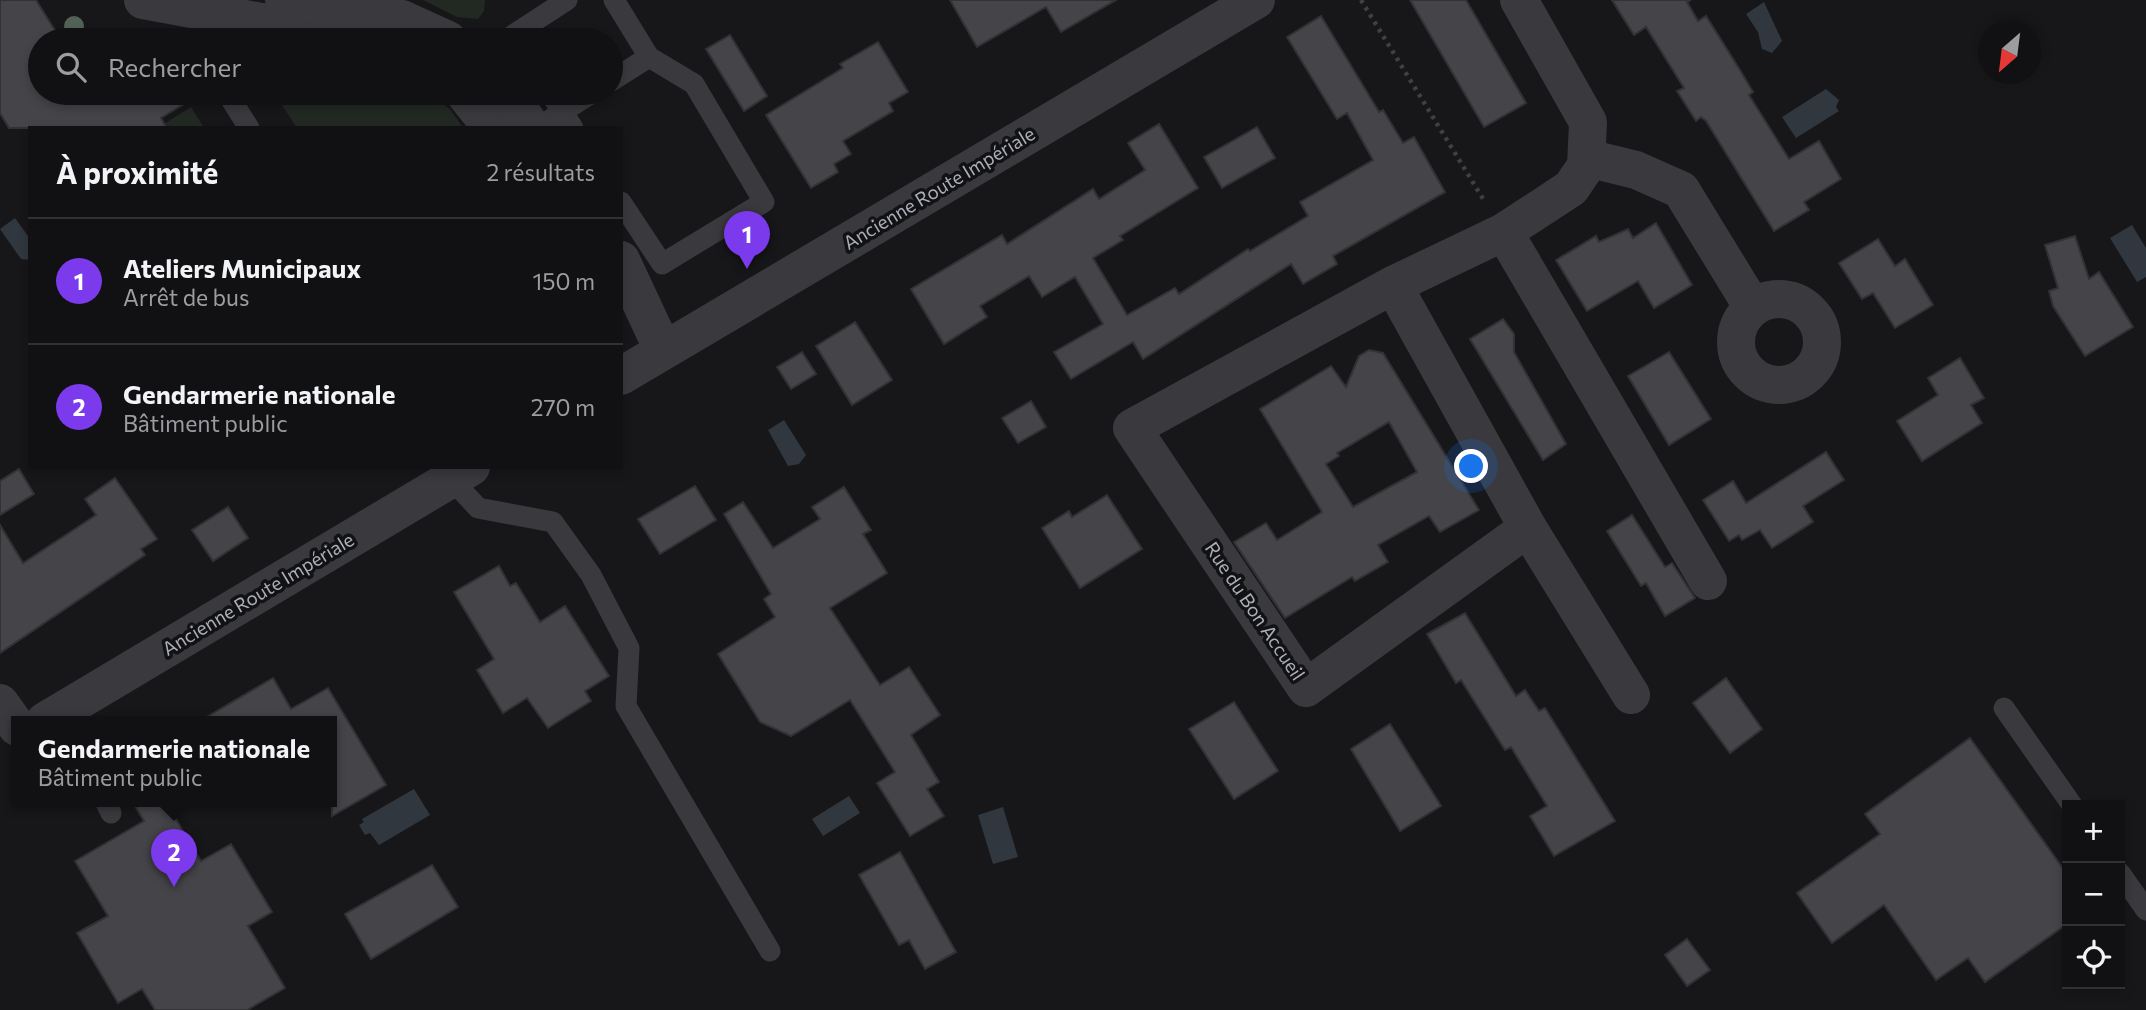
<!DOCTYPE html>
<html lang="fr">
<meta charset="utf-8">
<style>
:root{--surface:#111113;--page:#1a1a1c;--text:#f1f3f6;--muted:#9c9da0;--line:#303133;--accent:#7c3aed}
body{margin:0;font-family:Commissioner,sans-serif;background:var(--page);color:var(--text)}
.controls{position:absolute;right:21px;bottom:21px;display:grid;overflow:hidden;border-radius:0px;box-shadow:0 4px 10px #0003}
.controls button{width:63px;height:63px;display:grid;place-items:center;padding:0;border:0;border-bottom:2px solid var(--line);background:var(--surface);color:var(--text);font:35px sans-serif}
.compass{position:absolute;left:1978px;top:21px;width:63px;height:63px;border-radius:50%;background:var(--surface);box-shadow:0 4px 10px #0003;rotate:208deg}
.you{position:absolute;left:1472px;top:467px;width:24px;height:24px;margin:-18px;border:5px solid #fff;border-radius:50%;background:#1a73e8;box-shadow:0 0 0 10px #1a73e833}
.badge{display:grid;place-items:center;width:46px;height:46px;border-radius:50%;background:var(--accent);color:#fff;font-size:23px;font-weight:700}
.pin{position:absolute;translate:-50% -58px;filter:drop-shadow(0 2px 4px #0008)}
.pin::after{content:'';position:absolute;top:37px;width:24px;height:21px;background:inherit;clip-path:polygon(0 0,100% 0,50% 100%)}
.popup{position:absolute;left:11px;top:716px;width:326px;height:91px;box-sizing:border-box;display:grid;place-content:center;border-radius:0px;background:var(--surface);filter:drop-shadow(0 2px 5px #0005);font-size:23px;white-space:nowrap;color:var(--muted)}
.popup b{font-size:26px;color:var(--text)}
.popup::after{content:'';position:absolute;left:50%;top:100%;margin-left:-14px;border:14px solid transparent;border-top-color:var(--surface)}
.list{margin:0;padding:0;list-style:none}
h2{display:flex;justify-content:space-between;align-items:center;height:91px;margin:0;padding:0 28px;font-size:30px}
h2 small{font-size:23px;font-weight:400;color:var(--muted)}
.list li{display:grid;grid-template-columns:46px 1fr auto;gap:21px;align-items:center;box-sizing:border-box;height:126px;padding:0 28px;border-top:2px solid var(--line)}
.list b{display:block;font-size:26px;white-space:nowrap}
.list p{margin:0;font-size:23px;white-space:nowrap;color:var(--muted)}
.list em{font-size:23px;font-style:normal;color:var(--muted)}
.icon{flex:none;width:38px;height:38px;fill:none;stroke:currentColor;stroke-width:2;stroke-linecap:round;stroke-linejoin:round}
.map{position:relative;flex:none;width:2146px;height:1010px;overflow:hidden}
.search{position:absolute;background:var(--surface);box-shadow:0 4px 10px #0003;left:28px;top:28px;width:595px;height:77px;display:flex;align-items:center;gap:18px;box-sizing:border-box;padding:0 24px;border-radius:38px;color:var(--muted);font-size:26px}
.panel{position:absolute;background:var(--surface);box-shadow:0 4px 10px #0003;left:28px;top:126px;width:595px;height:343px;border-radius:0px}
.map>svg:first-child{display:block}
.green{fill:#222923}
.water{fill:#30373e}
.building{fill:#444449;stroke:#323235;stroke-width:2;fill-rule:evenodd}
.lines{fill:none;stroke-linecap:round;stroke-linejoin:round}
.path{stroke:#3f4045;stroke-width:4.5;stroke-dasharray:3.5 5;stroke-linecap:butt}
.lane{stroke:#39393e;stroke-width:21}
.street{stroke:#39393e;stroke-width:38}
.tree{fill:#526355}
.labels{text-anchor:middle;stroke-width:7;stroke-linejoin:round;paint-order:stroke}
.street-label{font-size:19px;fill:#aaaeb8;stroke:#121214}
</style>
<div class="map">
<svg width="2146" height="1010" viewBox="0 0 2146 1010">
<rect width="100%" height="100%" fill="#171719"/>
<g class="green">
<path d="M423,0H485L484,11L478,19L457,17Z"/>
<path d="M274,93H427L450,109L463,128H297Z"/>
<path d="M191,107L204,128H167L164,124Z"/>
</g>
<g class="water">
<path d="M1764,2L1782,41L1772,53L1762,49L1758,32L1746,14Z"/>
<path d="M1826,89L1839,100L1836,107L1839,111L1796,138L1782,117Z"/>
<path d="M15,218L30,239V260L21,259L0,229Z"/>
<path d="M2132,225L2146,248V277L2137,282L2110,238Z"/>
<path d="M784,420L806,455L799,464L788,466L768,430Z"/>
<path d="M414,789L430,815L379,845L370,833L365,835L359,825L364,822L362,819Z"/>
<path d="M849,796L860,813L823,836L812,819Z"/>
<path d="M1003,807L1018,857L993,864L978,815Z"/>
</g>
<g class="building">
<path d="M0,0H36L61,40H40V93H202L161,118L167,128H9L0,113Z"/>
<path d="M950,0H1116L1061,32L1046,7L977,47Z"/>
<path d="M1410,0H1466L1526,103L1484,127Z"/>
<path d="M1612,0H1691L1687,2L1698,21L1706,16L1740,70L1753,92L1749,95L1789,159L1819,141L1841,179L1804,202L1809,210L1774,231L1706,121L1701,117L1696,121L1677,91L1684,88L1646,27L1634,35Z"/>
<path d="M1321,16L1379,112L1383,110L1403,143L1414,137L1445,192L1333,256L1337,264L1303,284L1291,264L1143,359L1133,342L1071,379L1054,352L1103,324L1075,277L1042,297L1029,276L980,306L987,317L944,344L911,289L1002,235L1007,244L1093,189L1099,199L1145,170L1128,143L1159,124L1198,188L1120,236L1123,240L1093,258L1127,315L1175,288L1179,294L1248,249L1250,251L1308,216L1300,202L1373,160L1347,113L1337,119L1287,37Z"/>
<path d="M730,35L767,96L744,111L706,49Z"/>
<path d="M878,42L908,92L889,103L893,111L843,141L851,154L834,164L838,172L811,188L766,115L843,68L840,64Z"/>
<path d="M1257,127L1275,158L1222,188L1204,157Z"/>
<path d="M1656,223L1692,285L1654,308L1638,281L1587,311L1556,260L1596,236L1599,242L1628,229L1633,238Z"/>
<path d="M2075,236L2089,279L2099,272L2133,327L2085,356L2053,306L2049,291L2058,288L2045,245Z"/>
<path d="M1878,239L1895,266L1905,259L1933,305L1895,328L1873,293L1862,299L1839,263Z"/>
<path d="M1503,319L1514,334V352L1566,444L1543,460L1470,339Z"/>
<path d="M855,322L892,380L852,405L816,346Z"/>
<path d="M1369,350L1383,353L1479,510L1440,532L1429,516L1378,545L1388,562L1355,581L1352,577L1285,618L1234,542L1266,523L1277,540L1322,512L1260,409L1331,366L1346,387L1359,356ZM1389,422L1417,472L1353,507L1326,464L1339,456L1337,453Z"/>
<path d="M802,352L816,374L791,389L777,367Z"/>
<path d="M1669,352L1711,419L1669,445L1628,376Z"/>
<path d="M1960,358L1984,398L1971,405L1982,423L1922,461L1897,421L1938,395L1928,378Z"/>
<path d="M1031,401L1046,427L1018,443L1002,418Z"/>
<path d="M1826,452L1844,480L1803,506L1813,522L1772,548L1760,530L1742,540L1739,535L1729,541L1703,500L1733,481L1746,503Z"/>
<path d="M19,469L34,494L0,515V481Z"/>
<path d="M115,478L157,539L141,549L145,555L0,653V525L23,563L96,515L85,499Z"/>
<path d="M695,486L716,520L660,554L638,519Z"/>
<path d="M844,487L871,530L863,534L887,573L830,608L880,685L909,667L940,715L911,735L939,782L927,789L944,816L910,836L877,783L895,772L850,700L791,736L760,722L718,654L775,617L764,599L771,594L724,514L743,502L773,548L820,519L812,507Z"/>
<path d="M1107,495L1142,549L1080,588L1042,528L1069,511L1072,517Z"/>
<path d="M228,507L248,538L213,561L192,530Z"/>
<path d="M1632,515L1665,567L1672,563L1695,598L1665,616L1646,583L1641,586L1607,531Z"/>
<path d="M499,566L510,586L516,583L540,622L565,606L609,676L585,691L591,701L548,728L527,698L503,713L477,670L494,659L454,592Z"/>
<path d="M1465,613L1516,696L1525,690L1539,711L1545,708L1615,821L1554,856L1530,816L1547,806L1511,747L1505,750L1461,680L1456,683L1427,634Z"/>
<path d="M273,678L291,709L328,688L386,785L332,816V721H200Z"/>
<path d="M1726,678L1762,729L1730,753L1693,703Z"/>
<path d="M1234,702L1278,771L1234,799L1189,729Z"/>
<path d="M1390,724L1441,806L1400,831L1351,749Z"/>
<path d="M1970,738L2067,874V924L1985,982L1968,958L1936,980L1884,905L1832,943L1797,893L1880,834L1865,814Z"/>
<path d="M132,801H165L201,861L231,844L272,912L248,926L285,988L247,1010H155L142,989L118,1003L77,933L108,916L75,861L144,821Z"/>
<path d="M900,852L956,952L925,969L909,940L899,945L859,875Z"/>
<path d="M432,865L458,907L371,959L345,914Z"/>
<path d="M1687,939L1710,970L1687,986L1665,955Z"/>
</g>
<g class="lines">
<path class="path" d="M1361,0L1485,202"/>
<g class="lane">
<path d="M614,0L649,57L694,84L764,202L662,264L621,202"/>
<path d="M516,40L513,35L567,0"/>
<path d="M611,81L649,57"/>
<path d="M550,93L573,128"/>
<path d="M232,101L249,128"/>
<path d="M537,128L592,93"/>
<path d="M451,479L478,508L553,522L591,575L629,648L626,706L770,951"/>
<path d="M2004,708L2072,805"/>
<path d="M105,801L111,813"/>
<path d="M2120,873L2146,910"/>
</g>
<g class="street">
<path d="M143,0L358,40"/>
<path d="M284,0L402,19L448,40"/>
<path d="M464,93L492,128"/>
<path d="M508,93L532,128"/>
<path d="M1587,158L1636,170L1681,190L1752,306"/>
<path d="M1504,232L1708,581"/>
<path d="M621,260L663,350"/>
<path d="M1393,285L1528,528L1306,688L1132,428L1393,285L1504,232L1571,188L1586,166L1588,122L1519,0"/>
<circle cx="1779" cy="342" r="43"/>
<path d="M621,376L1256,0"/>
<path d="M1528,528L1631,695"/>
<path d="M0,703L17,727"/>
<path d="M45,721L471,467"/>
</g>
</g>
<circle class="tree" cx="74" cy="26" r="10"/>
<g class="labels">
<g class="street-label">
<text transform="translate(939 188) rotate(-31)" y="7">Ancienne Route Impériale</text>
<text transform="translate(258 594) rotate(-31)" y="7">Ancienne Route Impériale</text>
<text transform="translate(1255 611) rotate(56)" y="7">Rue du Bon Accueil</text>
</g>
</g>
</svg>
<div class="controls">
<button>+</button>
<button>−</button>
<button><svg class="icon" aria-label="locate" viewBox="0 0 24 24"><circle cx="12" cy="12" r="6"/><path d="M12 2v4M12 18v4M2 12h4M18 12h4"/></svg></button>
</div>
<svg class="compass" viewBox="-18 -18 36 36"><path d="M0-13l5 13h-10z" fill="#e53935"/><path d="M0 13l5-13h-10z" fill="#9c9da0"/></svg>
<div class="you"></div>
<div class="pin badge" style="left:747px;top:269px">1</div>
<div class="pin badge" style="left:174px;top:887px">2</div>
<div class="popup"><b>Gendarmerie nationale</b>Bâtiment public</div>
<div class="search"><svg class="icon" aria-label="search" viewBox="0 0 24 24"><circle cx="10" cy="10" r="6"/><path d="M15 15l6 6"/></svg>Rechercher</div>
<section class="panel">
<h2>À proximité<small>2 résultats</small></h2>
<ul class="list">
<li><span class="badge">1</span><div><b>Ateliers Municipaux</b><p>Arrêt de bus</p></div><em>150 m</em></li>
<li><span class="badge">2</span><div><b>Gendarmerie nationale</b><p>Bâtiment public</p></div><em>270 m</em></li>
</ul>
</section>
</div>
